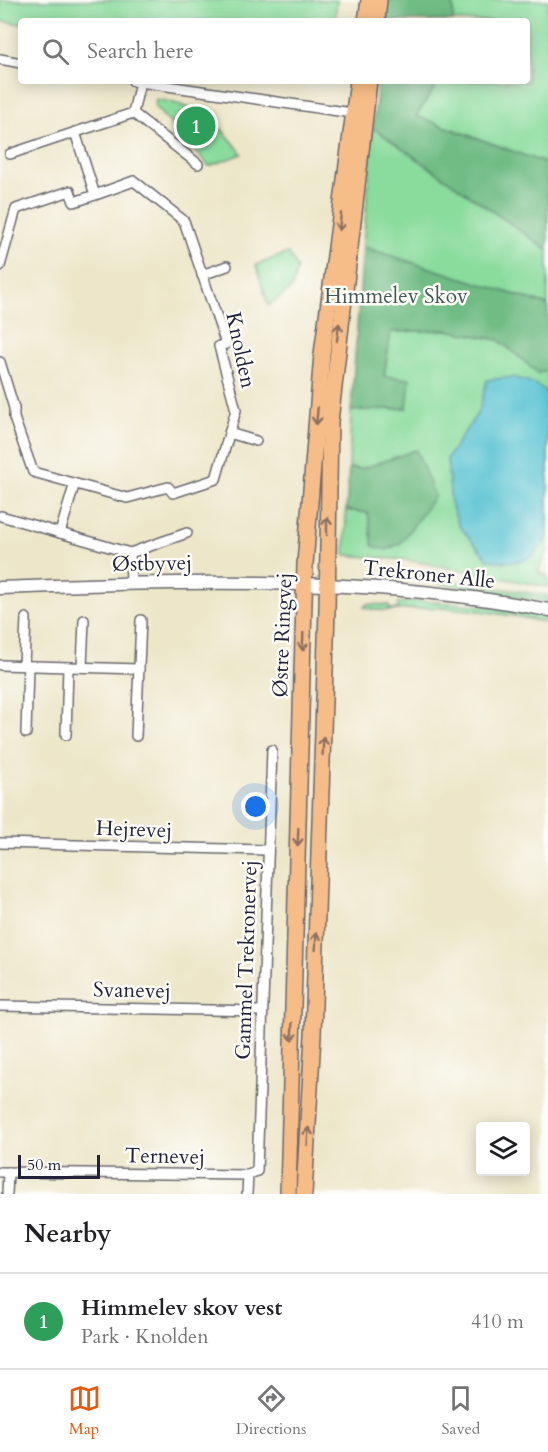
<!DOCTYPE html>
<meta charset="utf-8">
<style>
:root{--surface:#fff;--page:#f2f2f2;--text:#202124;--muted:#757577;--line:#e0e0e0;--accent:#ea580c}
body{margin:0;font-family:Cardo,serif;background:var(--page);color:var(--text)}
.controls{position:absolute;right:18px;bottom:18px;display:grid;overflow:hidden;border-radius:6px;box-shadow:0 3px 15px #0003}
.controls button{width:54px;height:54px;display:grid;place-items:center;padding:0;border:0;border-bottom:2px solid var(--line);background:var(--surface);color:var(--text);font:30px sans-serif}
.scale{position:absolute;left:18px;bottom:15px;width:82px;box-sizing:border-box;padding-left:6px;border:3px solid #22223b;border-top:0;font-size:16px;line-height:21px;white-space:nowrap;color:#22223b;-webkit-text-stroke:4px #fdfcf7;paint-order:stroke}
.you{position:absolute;left:256px;top:807px;width:21px;height:21px;margin:-15px;border:4px solid #fff;border-radius:50%;background:#1a73e8;box-shadow:0 0 0 9px #1a73e833}
.badge{display:grid;place-items:center;width:39px;height:39px;border-radius:50%;background:var(--accent);color:#fff;font-size:20px;font-weight:700}
.pin{position:absolute;translate:-50% -50%;border:3px solid #fff;box-shadow:0 2px 6px #0006}
.list{margin:0;padding:0;list-style:none}
h2{display:flex;justify-content:space-between;align-items:center;height:78px;margin:0;padding:0 24px;font-size:26px}
h2 small{font-size:20px;font-weight:400;color:var(--muted)}
.list li{display:grid;grid-template-columns:39px 1fr auto;gap:18px;align-items:center;box-sizing:border-box;height:96px;padding:0 24px;border-top:2px solid var(--line)}
.list b{display:block;font-size:22px;white-space:nowrap}
.list p{margin:0;font-size:20px;white-space:nowrap;color:var(--muted)}
.list em{font-size:20px;font-style:normal;color:var(--muted)}
.icon{flex:none;width:33px;height:33px;fill:none;stroke:currentColor;stroke-width:2;stroke-linecap:round;stroke-linejoin:round}
.map{position:relative;flex:none;width:548px;height:1194px;overflow:hidden}
.search{position:absolute;background:var(--surface);box-shadow:0 3px 15px #0003;left:18px;right:18px;top:18px;height:66px;display:flex;align-items:center;gap:15px;box-sizing:border-box;padding:0 21px;border-radius:6px;color:var(--muted);font-size:22px}
.sheet{height:174px;background:var(--surface)}
nav{display:flex;justify-content:space-around;align-items:center;box-sizing:border-box;height:84px;border-top:2px solid var(--line);background:var(--surface);font-size:16px;color:var(--muted)}
nav a{display:grid;justify-items:center;gap:3px}
nav .on{color:var(--accent)}
.map>svg:first-child{display:block}
.green{fill:#8adc9d;stroke:#567f6c;stroke-width:1.5}
.forest{fill:#6fbc84;stroke:#486f60;stroke-width:1.5}
.water{fill:#58c3d3;stroke:#3d7287;stroke-width:1.5}
.lines{fill:none;stroke-linecap:round;stroke-linejoin:round}
.minor-casing{stroke:#69676d;stroke-width:12}
.tertiary-casing{stroke:#69676d;stroke-width:15}
.primary-casing{stroke:#69676d;stroke-width:18}
.minor{stroke:#fff;stroke-width:9}
.tertiary{stroke:#fff;stroke-width:12}
.primary{stroke:#f7bd88;stroke-width:15}
.oneway{stroke:#8c7062}
.labels{text-anchor:middle;stroke-width:5;stroke-linejoin:round;paint-order:stroke}
.park-label{font-size:21px;fill:#415a58;stroke:#fdfcf7}
.street-label{font-size:21px;fill:#22223b;stroke:#fdfcf7}
</style>
<div class="map">
<svg width="548" height="1194" viewBox="0 0 548 1194">
<rect width="100%" height="100%" fill="#fdfcf7"/>
<filter id="ink" filterUnits="userSpaceOnUse"><feTurbulence type="fractalNoise" baseFrequency=".0167" numOctaves="2"/><feDisplacementMap in="SourceGraphic" scale="12" xChannelSelector="R" yChannelSelector="G"/><feConvolveMatrix kernelMatrix="1 2 1 2 8 2 1 2 1" color-interpolation-filters="sRGB"/></filter>
<filter id="wash" filterUnits="userSpaceOnUse"><feTurbulence type="fractalNoise" baseFrequency=".008" numOctaves="4" result="noise"/><feDisplacementMap in="SourceGraphic" scale="24" xChannelSelector="R" yChannelSelector="G"/><feGaussianBlur stdDeviation="1.35" result="paint"/><feColorMatrix in="noise" values="0 0 0 0 0 0 0 0 0 0 0 0 0 0 0 0 0 1.4 0 .05"/><feComposite in="paint" operator="in"/></filter>
<g filter="url(#wash)">
<rect width="100%" height="100%" fill="#ede6c9"/>
<g class="green">
<path d="M0,0H337L335,21H21V24L0,21Z"/>
<path d="M453,0H548V164L416,116L439,81H527V21H453Z"/>
<path d="M156,99C199,107 216,118 242,154L209,166L155,107Z"/>
<path d="M373,128L548,250V305L363,247Z"/>
<path d="M288,253L297,268L292,288L268,306L256,265Z"/>
<path d="M447,330L499,340L538,373L548,371V550L538,572L548,576V587L408,560L345,555L346,510L368,513L373,545L416,451L361,469L349,468L351,411L407,408L384,376L391,332Z"/>
<path d="M416,575L548,596V602L439,583Z"/>
<path d="M418,601C462,603 505,607 548,617V623C512,615 474,609 438,608C414,607 386,615 364,607L367,604L389,605V609H398V603Z"/>
</g>
<g class="forest">
<path d="M388,0H453V21H385Z"/>
<path d="M378,81H439L416,116L548,164V250L373,128Z"/>
<path d="M363,247L548,305V371L538,373L499,340L447,330L391,332L384,376L410,379L407,408L351,411Z"/>
<path d="M416,450L435,496L400,544L386,550L373,546L368,513L346,510L349,468L361,469Z"/>
</g>
<path class="water" d="M514,377L535,384L548,393V536C532,564 519,564 489,560L459,526L451,504L447,458L479,411L487,380Z"/>
</g>
<g filter="url(#ink)">
<g class="lines">
<defs>
<g id="minor">
<path d="M0,59L21,63"/>
<path d="M133,81L359,114"/>
<path d="M133,113L140,82"/>
<path d="M10,154L133,113L198,164"/>
<path d="M0,266L16,209L70,191L74,202L95,195L75,132"/>
<path d="M202,275L227,266"/>
<path d="M0,362L14,408V418L33,472L127,498L168,487L173,493L216,479L236,410L219,346L226,344L184,221L134,181L95,195"/>
<path d="M229,433L256,441"/>
<path d="M1,516L130,553L187,533"/>
<path d="M60,533L74,486"/>
<path d="M130,553L131,583"/>
<path d="M0,665L139,669"/>
<path d="M24,666L26,618"/>
<path d="M82,667L84,620"/>
<path d="M26,733L28,666"/>
<path d="M66,735L68,667"/>
<path d="M136,736L141,620"/>
<path d="M0,843L267,850"/>
<path d="M0,1006L262,1011"/>
<path d="M0,1172L248,1175L257,1171L272,750"/>
<path d="M7,1194L8,1172"/>
<path d="M247,1194L248,1175"/>
</g>
<path id="tertiary" d="M0,588C183,581 367,575 548,610"/>
<g id="primary">
<path d="M366,21L369,0"/>
<path d="M377,21L379,0"/>
<path d="M288,1194L305,564L322,354L358,81"/>
<path d="M304,1194L313,1035L327,610L330,422L369,81"/>
</g>
</defs>
<use href="#minor" class="minor-casing"/>
<use href="#tertiary" class="tertiary-casing"/>
<use href="#primary" class="primary-casing"/>
<use href="#minor" class="minor"/>
<use href="#tertiary" class="tertiary"/>
<use href="#primary" class="primary"/>
</g>
<defs><path id="oneway-shaft" d="M-6 0H5M1.5-3L5.5 0L1.5 3" fill="none" stroke-width="1.6" stroke-linecap="round" stroke-linejoin="round" transform="scale(1.5)"/></defs>
<g class="oneway">
<use href="#oneway-shaft" transform="translate(340 222) rotate(97)"/>
<use href="#oneway-shaft" transform="translate(338 332) rotate(-83)"/>
<use href="#oneway-shaft" transform="translate(317 416) rotate(95)"/>
<use href="#oneway-shaft" transform="translate(327 526) rotate(-90)"/>
<use href="#oneway-shaft" transform="translate(303 642) rotate(92)"/>
<use href="#oneway-shaft" transform="translate(323 746) rotate(-88)"/>
<use href="#oneway-shaft" transform="translate(298 837) rotate(92)"/>
<use href="#oneway-shaft" transform="translate(316 941) rotate(-88)"/>
<use href="#oneway-shaft" transform="translate(292 1032) rotate(92)"/>
<use href="#oneway-shaft" transform="translate(308 1136) rotate(-87)"/>
</g>
</g>
<g class="labels">
<g class="park-label">
<text x="396" y="303">Himmelev Skov</text>
</g>
<g class="street-label">
<text transform="translate(241 350) rotate(78)" y="7">Knolden</text>
<text transform="translate(152 563) rotate(-1)" y="7">Østbyvej</text>
<text transform="translate(429 574) rotate(6)" y="7">Trekroner Alle</text>
<text transform="translate(282 635) rotate(-88)" y="7">Østre Ringvej</text>
<text transform="translate(134 829) rotate(2)" y="7">Hejrevej</text>
<text transform="translate(246 960) rotate(-88)" y="7">Gammel Trekronervej</text>
<text transform="translate(132 990) rotate(1)" y="7">Svanevej</text>
<text transform="translate(165 1156) rotate(1)" y="7">Ternevej</text>
</g>
</g>
</svg>
<div class="controls">
<button><svg class="icon" aria-label="layers" viewBox="0 0 24 24"><path d="M12 4l9 5-9 5-9-5zM3 14l9 5 9-5"/></svg></button>
</div>
<div class="scale">50 m</div>
<div class="you"></div>
<div class="pin badge" style="left:196px;top:126px;background:#2e9e5b">1</div>
<div class="search"><svg class="icon" aria-label="search" viewBox="0 0 24 24"><circle cx="10" cy="10" r="6"/><path d="M15 15l6 6"/></svg>Search here</div>
</div>
<section class="sheet">
<h2>Nearby<small></small></h2>
<ul class="list">
<li><span class="badge" style="background:#2e9e5b">1</span><div><b>Himmelev skov vest</b><p>Park · Knolden</p></div><em>410 m</em></li>
</ul>
</section>
<nav>
<a class="on"><svg class="icon" aria-label="map" viewBox="0 0 24 24"><path d="M3 6l6-2 6 2 6-2v14l-6 2-6-2-6 2zM9 4v14M15 6v14"/></svg>Map</a>
<a><svg class="icon" aria-label="directions" viewBox="0 0 24 24"><path d="M12 3l9 9-9 9-9-9zM9 14v-3h6M13 9l2 2-2 2"/></svg>Directions</a>
<a><svg class="icon" aria-label="saved" viewBox="0 0 24 24"><path d="M7 4h10v16l-5-4-5 4z"/></svg>Saved</a>
</nav>
